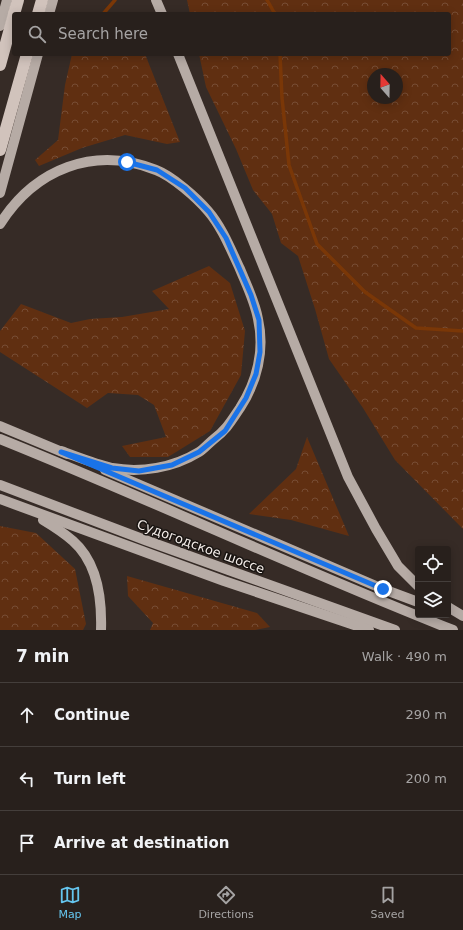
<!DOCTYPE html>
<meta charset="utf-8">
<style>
:root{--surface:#28201c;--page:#342d29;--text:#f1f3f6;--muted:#a5a3a3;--line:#443e3b;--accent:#65c5ee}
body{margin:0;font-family:"DejaVu Sans",sans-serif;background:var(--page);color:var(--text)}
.controls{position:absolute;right:12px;bottom:12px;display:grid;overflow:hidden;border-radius:4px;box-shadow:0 2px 10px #0003}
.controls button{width:36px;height:36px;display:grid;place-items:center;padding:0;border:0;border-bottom:1px solid var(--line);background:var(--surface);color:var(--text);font:20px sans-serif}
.compass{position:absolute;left:367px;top:68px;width:36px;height:36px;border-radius:50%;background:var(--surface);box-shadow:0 2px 10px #0003;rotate:340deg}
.stop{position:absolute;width:12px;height:12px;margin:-9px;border:3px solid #1a73e8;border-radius:50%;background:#fff}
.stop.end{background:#1a73e8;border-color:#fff;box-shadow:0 1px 4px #0008}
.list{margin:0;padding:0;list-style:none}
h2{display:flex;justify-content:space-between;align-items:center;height:52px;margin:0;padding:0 16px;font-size:17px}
h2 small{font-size:13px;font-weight:400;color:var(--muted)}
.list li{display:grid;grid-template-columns:26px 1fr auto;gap:12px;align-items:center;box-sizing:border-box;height:64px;padding:0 16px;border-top:1px solid var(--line)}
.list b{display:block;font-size:15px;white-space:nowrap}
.list em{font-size:13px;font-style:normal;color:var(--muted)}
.icon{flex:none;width:22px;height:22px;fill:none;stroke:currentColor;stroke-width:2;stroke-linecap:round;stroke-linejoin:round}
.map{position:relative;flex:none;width:463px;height:630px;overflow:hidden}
.search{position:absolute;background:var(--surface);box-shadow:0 2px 10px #0003;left:12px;right:12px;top:12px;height:44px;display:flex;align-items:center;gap:10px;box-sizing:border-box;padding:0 14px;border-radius:4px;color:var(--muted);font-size:15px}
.sheet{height:244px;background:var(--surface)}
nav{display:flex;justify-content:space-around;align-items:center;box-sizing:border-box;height:56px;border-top:1px solid var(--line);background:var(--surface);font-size:11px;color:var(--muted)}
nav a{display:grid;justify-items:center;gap:2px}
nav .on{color:var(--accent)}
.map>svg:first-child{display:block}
.forest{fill:url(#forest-crowns);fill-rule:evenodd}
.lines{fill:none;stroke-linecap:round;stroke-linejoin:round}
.stream{stroke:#7a3707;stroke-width:3.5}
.primary{stroke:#b6aba5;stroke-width:10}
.highway{stroke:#d1c3bc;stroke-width:12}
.route{stroke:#1a73e8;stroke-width:5}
.labels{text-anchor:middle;stroke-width:3;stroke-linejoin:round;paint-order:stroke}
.street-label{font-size:13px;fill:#f5eeea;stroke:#1a1512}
</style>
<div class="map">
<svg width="463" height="630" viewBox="0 0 463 630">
<defs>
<pattern id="forest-crowns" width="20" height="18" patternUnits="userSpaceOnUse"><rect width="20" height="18" fill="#602f11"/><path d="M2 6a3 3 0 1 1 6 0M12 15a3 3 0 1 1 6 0" fill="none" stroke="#774d34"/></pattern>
</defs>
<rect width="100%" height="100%" fill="#362b26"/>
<g class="forest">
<path d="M187,0H463V529L395,460L363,408L329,359L315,309L298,256L281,243L272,214L253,190L236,149L206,87L199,54H449V14H190ZM373,74H397V98H373Z"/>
<path d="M72,54H145L180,142L167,144L125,135L82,148L39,166L35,160L58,140L65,85Z"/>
<path d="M209,266L230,283L245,331L241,375L210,431L168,457H130L122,446L166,437L154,405L138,395L108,393L87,408L0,352V331L21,304L71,323L90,319L122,317L169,309L152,291Z"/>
<path d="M307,437L349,536L291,520L249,514L296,469Z"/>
<path d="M0,526L36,533L75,569L86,624L83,630H0Z"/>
<path d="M127,576L257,613L270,627L255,630H150L153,623L128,596Z"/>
</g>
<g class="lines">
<g class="stream">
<path d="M267,0L275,14"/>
<path d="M103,14L115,0"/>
<path d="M280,54L282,98L289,165L317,244L365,292L416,328L463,331"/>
</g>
<g class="primary">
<path d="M156,0L162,14"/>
<path d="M49,14L53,0"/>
<path d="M0,26L7,0"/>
<path d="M178,54L348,477L376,529L398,566L418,586"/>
<path d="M0,193L38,54"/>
<path d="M0,224C35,169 94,145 156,170C172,176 197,198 208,211C222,227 231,250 240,269C247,286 255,302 258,319C265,350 257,382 240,408C231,421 227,429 214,439C209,443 204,449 199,452C173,468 141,473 112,468C95,464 78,457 61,451"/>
<path d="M0,426L67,454"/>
<path d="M0,439C152,500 300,570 453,630"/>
<path d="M105,470L383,589L418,602"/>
<path d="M0,485L145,540L395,630"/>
<path d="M0,499L224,581L369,630"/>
<path d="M43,520C53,526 64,533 73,541C98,563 102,599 101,630"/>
<path d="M448,607L463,616"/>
</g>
<g class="highway">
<path d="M14,14L18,0"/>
<path d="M38,14L42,0"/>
<path d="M0,65L14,14"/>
<path d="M0,150L27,54"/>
</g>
</g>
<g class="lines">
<path class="route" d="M127,162L157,170L185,188L209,212L226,238L251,295L259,320L260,352L256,374L246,398L225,431L199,452L172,465L139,471L112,468L61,452L383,589"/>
</g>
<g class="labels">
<g class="street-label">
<text transform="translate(201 546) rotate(20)" y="5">Судогодское шоссе</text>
</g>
</g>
</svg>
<div class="controls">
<button><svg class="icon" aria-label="locate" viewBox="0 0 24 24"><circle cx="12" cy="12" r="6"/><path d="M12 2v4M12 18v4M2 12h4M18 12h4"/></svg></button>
<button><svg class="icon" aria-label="layers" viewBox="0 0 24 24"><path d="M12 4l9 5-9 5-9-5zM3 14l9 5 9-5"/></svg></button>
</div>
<svg class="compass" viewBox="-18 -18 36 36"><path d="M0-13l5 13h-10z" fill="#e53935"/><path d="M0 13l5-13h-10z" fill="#a5a3a3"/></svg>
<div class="stop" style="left:127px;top:162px"></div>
<div class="stop end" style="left:383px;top:589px"></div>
<div class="search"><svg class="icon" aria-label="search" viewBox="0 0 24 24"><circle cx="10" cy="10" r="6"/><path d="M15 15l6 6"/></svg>Search here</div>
</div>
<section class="sheet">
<h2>7 min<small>Walk · 490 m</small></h2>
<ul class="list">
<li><svg class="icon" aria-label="ahead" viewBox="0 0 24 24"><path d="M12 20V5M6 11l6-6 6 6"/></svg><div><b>Continue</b></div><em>290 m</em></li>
<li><svg class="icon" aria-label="left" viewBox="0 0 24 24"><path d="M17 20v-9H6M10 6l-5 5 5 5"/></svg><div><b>Turn left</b></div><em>200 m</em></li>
<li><svg class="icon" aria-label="arrive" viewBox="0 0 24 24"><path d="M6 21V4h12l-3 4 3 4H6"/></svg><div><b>Arrive at destination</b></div></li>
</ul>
</section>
<nav>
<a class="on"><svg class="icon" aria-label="map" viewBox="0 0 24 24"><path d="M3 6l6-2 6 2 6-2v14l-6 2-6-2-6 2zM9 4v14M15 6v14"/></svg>Map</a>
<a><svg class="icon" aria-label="directions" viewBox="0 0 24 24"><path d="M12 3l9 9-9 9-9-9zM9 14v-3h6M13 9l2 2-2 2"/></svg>Directions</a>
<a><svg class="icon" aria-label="saved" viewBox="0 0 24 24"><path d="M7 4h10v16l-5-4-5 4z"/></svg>Saved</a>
</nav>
